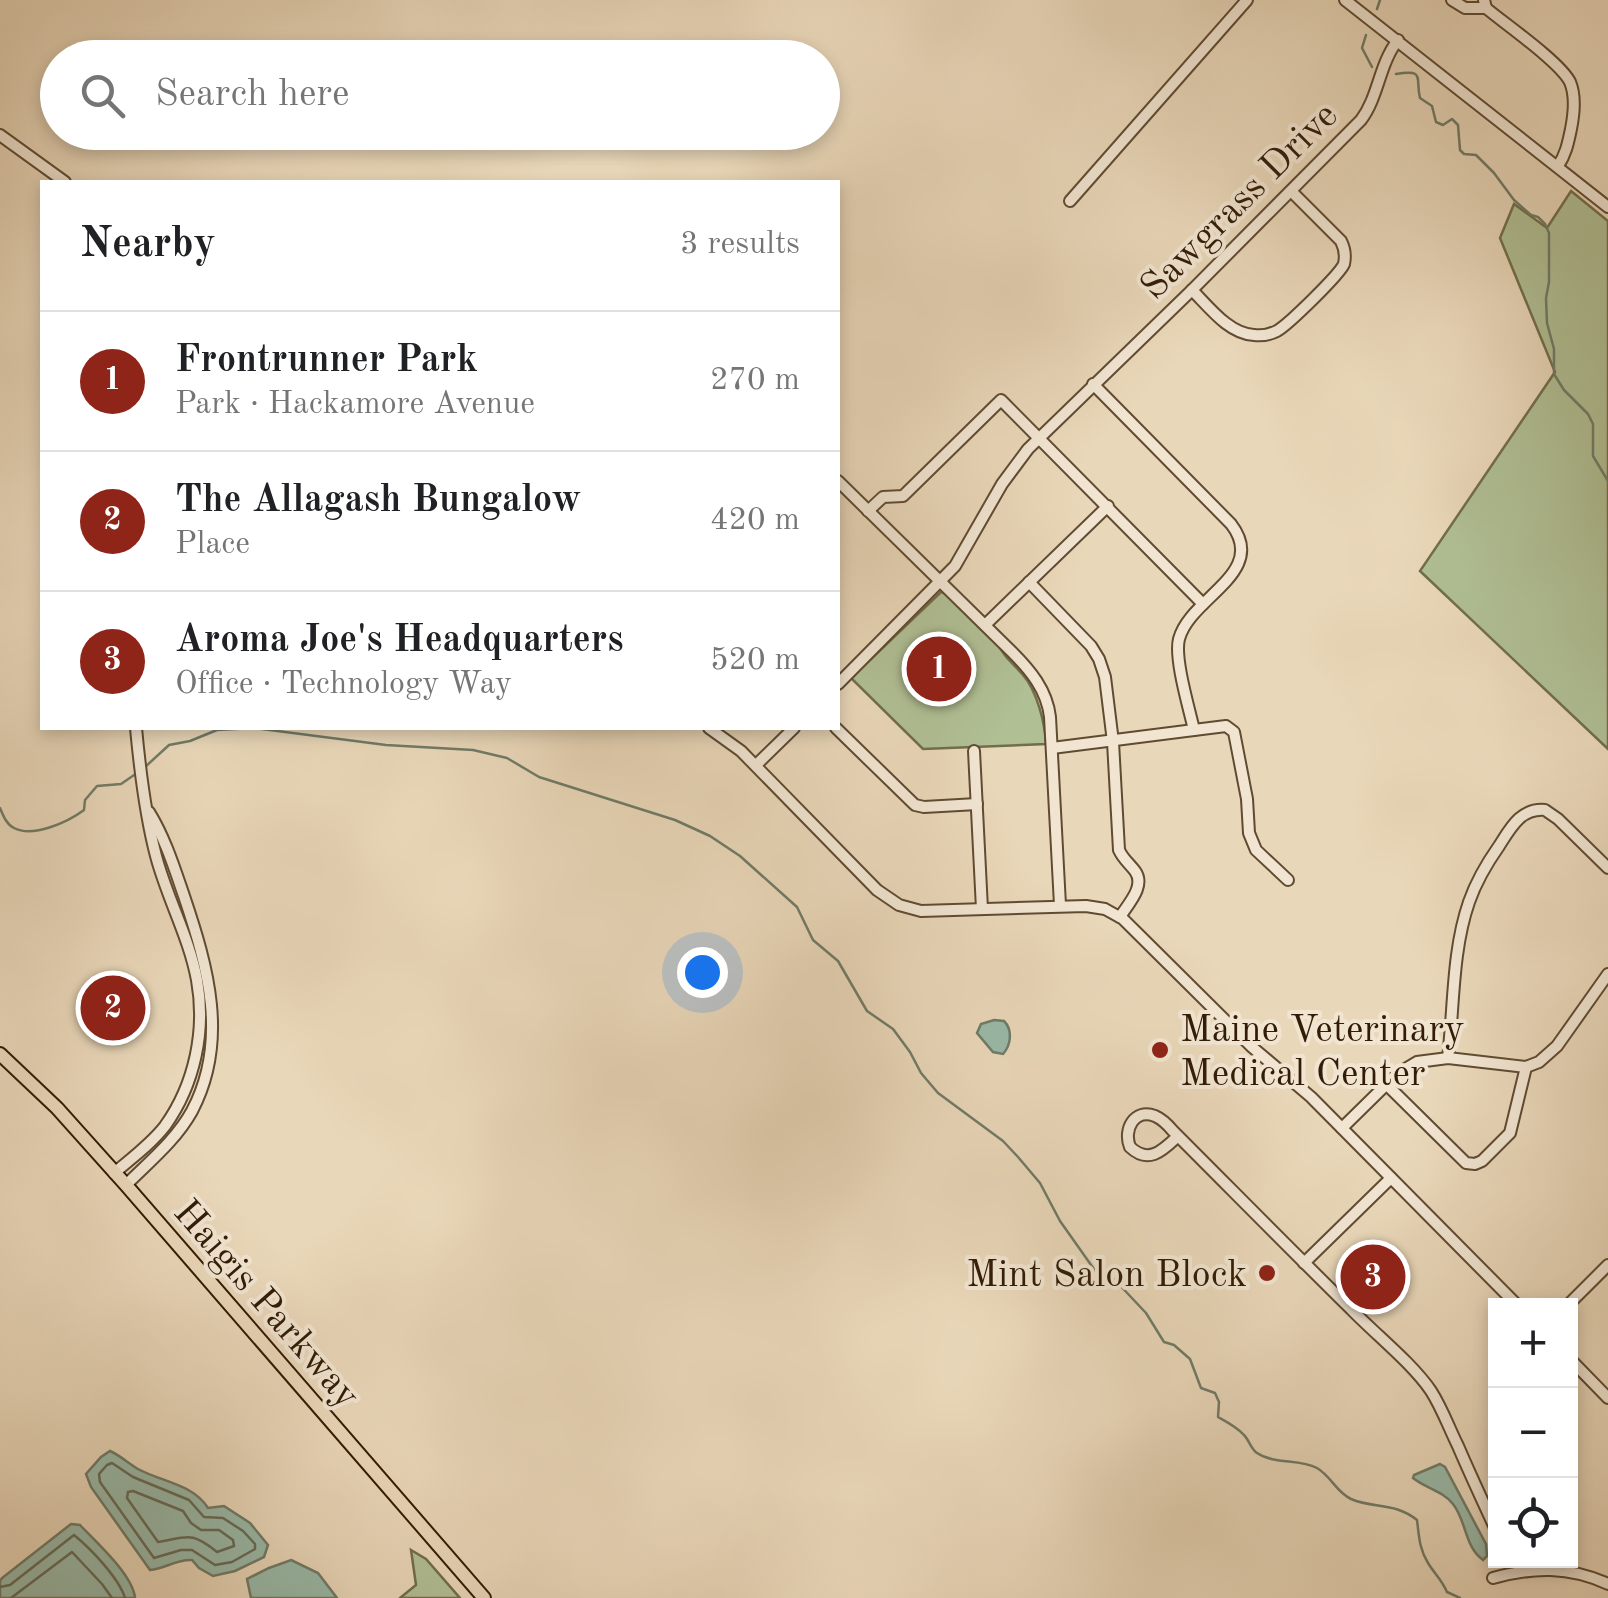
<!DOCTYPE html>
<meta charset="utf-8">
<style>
:root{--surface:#fff;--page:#f6f6f6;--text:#202124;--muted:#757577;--line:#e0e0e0;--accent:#8f2418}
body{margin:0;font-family:"Old Standard TT",serif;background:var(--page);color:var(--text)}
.controls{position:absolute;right:30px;bottom:30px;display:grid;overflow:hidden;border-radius:0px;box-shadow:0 5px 15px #0003}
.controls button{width:90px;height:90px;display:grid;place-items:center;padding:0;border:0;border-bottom:2px solid var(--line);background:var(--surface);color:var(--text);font:50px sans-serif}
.you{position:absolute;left:702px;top:972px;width:35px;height:35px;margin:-25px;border:8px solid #fff;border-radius:50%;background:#1a73e8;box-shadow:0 0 0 15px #1a73e833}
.badge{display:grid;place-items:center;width:65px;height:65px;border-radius:50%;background:var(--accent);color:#fff;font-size:32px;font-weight:700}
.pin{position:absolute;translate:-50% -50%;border:5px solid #fff;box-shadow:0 2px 10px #0006}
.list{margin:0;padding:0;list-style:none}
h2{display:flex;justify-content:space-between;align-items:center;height:130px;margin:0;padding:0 40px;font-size:42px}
h2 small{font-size:32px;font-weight:400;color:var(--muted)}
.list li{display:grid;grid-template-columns:65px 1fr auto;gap:30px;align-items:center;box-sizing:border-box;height:140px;padding:0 40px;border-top:2px solid var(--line)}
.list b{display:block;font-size:38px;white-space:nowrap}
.list p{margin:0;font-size:32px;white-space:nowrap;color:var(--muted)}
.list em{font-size:32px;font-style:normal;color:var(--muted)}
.icon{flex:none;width:55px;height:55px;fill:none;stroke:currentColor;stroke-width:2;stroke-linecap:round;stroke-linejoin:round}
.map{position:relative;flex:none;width:1608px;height:1598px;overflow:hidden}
.search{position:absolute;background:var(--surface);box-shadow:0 5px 15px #0003;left:40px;top:40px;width:800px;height:110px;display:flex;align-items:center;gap:25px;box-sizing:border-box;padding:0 35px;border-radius:55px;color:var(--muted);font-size:38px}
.panel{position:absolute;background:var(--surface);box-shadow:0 5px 15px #0003;left:40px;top:180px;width:800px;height:550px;border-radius:0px}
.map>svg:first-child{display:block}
.green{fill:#b0bf94;stroke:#716e4c;stroke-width:2.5}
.water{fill:#99baa9;stroke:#707b67;stroke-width:2.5}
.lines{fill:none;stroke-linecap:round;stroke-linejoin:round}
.shore{stroke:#666b57;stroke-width:2.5}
.stream{stroke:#707b67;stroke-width:2.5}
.minor-casing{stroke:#604b32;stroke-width:14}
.major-casing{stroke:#321c05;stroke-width:16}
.minor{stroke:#f1e5d2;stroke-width:10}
.major{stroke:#e9d7b9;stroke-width:12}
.poi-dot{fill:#8f2418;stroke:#f1e5d2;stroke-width:4}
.labels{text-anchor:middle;stroke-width:8;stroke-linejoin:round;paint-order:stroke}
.street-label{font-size:38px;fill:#321c05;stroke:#f1e5d2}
.poi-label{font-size:38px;fill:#321c05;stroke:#f1e5d2;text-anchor:start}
</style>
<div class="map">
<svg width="1608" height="1598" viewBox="0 0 1608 1598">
<rect width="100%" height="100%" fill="#e9d7b9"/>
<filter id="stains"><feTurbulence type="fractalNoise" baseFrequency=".002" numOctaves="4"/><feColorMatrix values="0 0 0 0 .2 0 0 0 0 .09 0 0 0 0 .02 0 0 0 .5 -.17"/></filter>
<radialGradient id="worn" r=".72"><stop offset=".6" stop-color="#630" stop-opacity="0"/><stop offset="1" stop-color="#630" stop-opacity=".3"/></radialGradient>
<g class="green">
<path d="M1571,191L1608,221V749L1420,571L1555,372L1500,238L1514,204L1547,228Z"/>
<path d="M941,592L948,594L998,643C1003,657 1014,664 1023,675C1037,691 1045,723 1046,744L923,749L851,678Z"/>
<path d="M411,1550L426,1559L460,1598H400L416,1585Z"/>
</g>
<g class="water">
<path d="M994,1020L1004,1021C1013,1030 1011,1045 1003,1054L993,1052L977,1033L981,1024Z"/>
<path d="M110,1451C121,1456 128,1463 138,1469C162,1482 193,1484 208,1508L224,1506L250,1523L268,1545L264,1557L235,1571L213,1576L199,1568L192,1560C176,1559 165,1569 150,1570L91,1487L86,1474L101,1457Z"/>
<path d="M1440,1464L1445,1467L1486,1544L1487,1556L1483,1560C1464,1546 1467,1522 1453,1504C1443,1491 1425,1488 1413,1478L1414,1475Z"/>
<path d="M71,1524L80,1525C96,1542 133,1575 135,1598H0V1581L2,1578Z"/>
<path d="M291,1560L318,1573L337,1598H251L247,1579L269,1568Z"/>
</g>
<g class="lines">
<g class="shore">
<path d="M112,1463L133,1477L189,1500L204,1517L223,1518L243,1531L255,1544V1549L232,1562L215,1565L192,1550H181L154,1558L100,1482L99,1474L107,1465Z"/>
<path d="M133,1491L183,1511L191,1523L201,1530H219L233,1540L234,1546L217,1552C191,1531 188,1537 158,1542L127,1498L128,1492Z"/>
<path d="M0,1587L10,1585L74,1535C90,1548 119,1578 125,1598"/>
<path d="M11,1598L72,1552L102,1584L112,1598"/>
</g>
<g class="stream">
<path d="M1377,9L1380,0"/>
<path d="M1366,35L1362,48L1372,67"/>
<path d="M1396,74C1426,69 1415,78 1420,98L1432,106L1436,122L1443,125L1452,119L1458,125L1460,150L1464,154L1476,155L1494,173L1514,200L1531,215L1538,217L1545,224L1549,233V282L1546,298L1547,323L1554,349V374L1564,390L1588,414L1593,424V456L1608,481"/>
<path d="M144,768L169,745L190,741L217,730L254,728L386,745L473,750L507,758L539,777L675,820L710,836L740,856L797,907L813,940L838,961L867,1011L893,1029L910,1052L921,1073L938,1093L1003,1141L1018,1157L1040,1183L1060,1221L1096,1272L1114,1279L1146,1313L1164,1342L1174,1345L1190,1359L1201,1388L1215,1393L1219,1402L1218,1417C1227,1422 1237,1427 1244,1435C1249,1440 1251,1449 1257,1453C1275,1465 1299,1458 1317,1468C1331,1476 1336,1492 1351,1499C1374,1509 1395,1502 1417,1520C1419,1535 1419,1549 1428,1563C1434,1573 1442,1580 1447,1592L1460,1598"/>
<path d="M0,808C3,815 6,824 14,828C33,838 68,822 84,810L85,800L97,786L121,784L137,773"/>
</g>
<defs>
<g id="minor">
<path d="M1345,0L1608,207"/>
<path d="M1452,0L1465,8H1486"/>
<path d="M1484,0L1486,8C1505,24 1560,62 1570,82C1576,96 1574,114 1571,129C1568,143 1566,154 1558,166"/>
<path d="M0,135L65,182"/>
<path d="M1070,201L1247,0"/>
<path d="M1192,290C1209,307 1229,334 1254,335C1262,336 1271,334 1277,331C1289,324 1339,275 1344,264C1346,255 1345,249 1341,241L1291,191"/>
<path d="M838,481L1012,652C1030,670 1047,690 1050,717L1060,905"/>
<path d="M868,511L883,497L903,496L1001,400L1203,604"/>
<path d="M1029,582L1091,646L1099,659L1105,677L1113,742L1119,850C1123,859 1129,863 1135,871C1146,886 1128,904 1120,917"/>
<path d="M985,625L1108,506"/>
<path d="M838,684L955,566L1002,484L1028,449L1192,290L1361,120C1379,96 1379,64 1398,40"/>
<path d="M709,728L741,751L877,890L899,905L921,911L1086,906L1105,909L1123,919L1252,1047L1311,1097L1518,1306"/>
<path d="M836,728L915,805L924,807L977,804"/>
<path d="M1194,730L1226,726L1234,732L1247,799L1249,833L1256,850L1288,880"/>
<path d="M1052,748L1194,730C1189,708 1174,658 1179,639C1190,597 1269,573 1231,524L1093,384"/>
<path d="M974,751L982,909"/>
<path d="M756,765L794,728"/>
<path d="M1448,1058C1454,1007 1452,951 1469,902C1476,882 1487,863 1499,846C1511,827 1521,808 1545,810L1558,819L1608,868"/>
<path d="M1387,1085L1466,1163L1475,1164L1482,1161L1510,1133L1526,1067"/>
<path d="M1342,1128L1397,1074L1417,1062L1448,1058L1526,1067L1539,1062L1557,1046L1608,974"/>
<path d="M1178,1136C1163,1150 1149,1165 1130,1147C1123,1130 1134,1108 1155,1116C1162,1119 1168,1125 1173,1131C1232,1190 1291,1250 1351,1309C1375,1334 1412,1363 1431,1391C1442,1408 1449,1428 1458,1446C1470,1474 1483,1502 1496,1530"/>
<path d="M114,1173C132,1158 151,1144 165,1126C195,1084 206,1030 197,980C189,937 167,898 156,856C145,814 140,771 136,728"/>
<path d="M126,1185C149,1162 176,1140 192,1111C229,1041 208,967 184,896C174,867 165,838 149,812"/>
<path d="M1304,1263L1391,1178"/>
<path d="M1567,1306L1608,1265"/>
<path d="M1570,1359L1608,1398"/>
<path d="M1493,1578C1533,1567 1569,1566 1608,1584"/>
</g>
<path id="major" d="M0,1054L57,1108L126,1185L484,1598"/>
</defs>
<use href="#minor" class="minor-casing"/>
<use href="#major" class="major-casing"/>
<use href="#minor" class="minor"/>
<use href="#major" class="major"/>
</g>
<g class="poi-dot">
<circle cx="1160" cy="1050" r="10"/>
<circle cx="1267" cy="1273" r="10"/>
</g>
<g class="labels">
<g class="street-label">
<text transform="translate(1238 200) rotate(-45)" y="13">Sawgrass Drive</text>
<text transform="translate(268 1303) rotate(49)" y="13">Haigis Parkway</text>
</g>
<g class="poi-label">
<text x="1180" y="1041">Maine Veterinary<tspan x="1180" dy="44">Medical Center</tspan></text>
<text x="1247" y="1286" text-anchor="end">Mint Salon Block</text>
</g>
</g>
<rect width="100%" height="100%" filter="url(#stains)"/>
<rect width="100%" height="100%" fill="url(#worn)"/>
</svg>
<div class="controls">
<button>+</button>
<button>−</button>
<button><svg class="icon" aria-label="locate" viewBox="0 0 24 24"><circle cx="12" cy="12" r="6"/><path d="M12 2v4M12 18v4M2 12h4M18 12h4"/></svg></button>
</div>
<div class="you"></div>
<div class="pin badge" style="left:939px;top:669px">1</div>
<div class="pin badge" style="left:113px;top:1008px">2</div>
<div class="pin badge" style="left:1373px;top:1277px">3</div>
<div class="search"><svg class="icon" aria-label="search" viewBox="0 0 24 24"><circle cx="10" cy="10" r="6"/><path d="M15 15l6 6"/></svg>Search here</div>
<section class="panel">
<h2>Nearby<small>3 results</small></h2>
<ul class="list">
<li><span class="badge">1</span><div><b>Frontrunner Park</b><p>Park · Hackamore Avenue</p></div><em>270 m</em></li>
<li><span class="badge">2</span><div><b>The Allagash Bungalow</b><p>Place</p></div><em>420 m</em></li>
<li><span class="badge">3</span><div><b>Aroma Joe's Headquarters</b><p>Office · Technology Way</p></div><em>520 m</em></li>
</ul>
</section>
</div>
